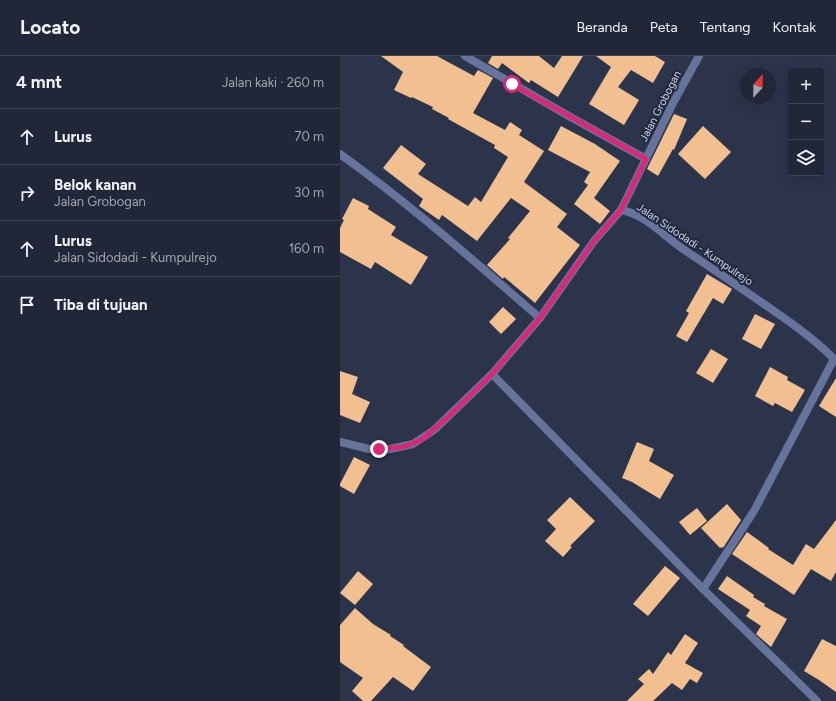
<!DOCTYPE html>
<html lang="id">
<meta charset="utf-8">
<style>
:root{--surface:#212739;--page:#292f41;--text:#f1f3f6;--muted:#a2a5ae;--line:#3e4453}
body{margin:0;font-family:Figtree,sans-serif;background:var(--page);color:var(--text)}
.controls{position:absolute;right:12px;top:12px;display:grid;overflow:hidden;border-radius:4px;box-shadow:0 4px 16px #0002}
.controls button{width:36px;height:36px;display:grid;place-items:center;padding:0;border:0;border-bottom:1px solid var(--line);background:var(--surface);color:var(--text);font:20px sans-serif}
.compass{position:absolute;left:400px;top:12px;width:36px;height:36px;border-radius:50%;background:var(--surface);box-shadow:0 4px 16px #0002;rotate:22deg}
.stop{position:absolute;width:12px;height:12px;margin:-9px;border:3px solid #db2777;border-radius:50%;background:#fff}
.stop.end{background:#db2777;border-color:#fff;box-shadow:0 1px 4px #0008}
.list{margin:0;padding:0;list-style:none}
h2{display:flex;justify-content:space-between;align-items:center;height:52px;margin:0;padding:0 16px;font-size:17px}
h2 small{font-size:13px;font-weight:400;color:var(--muted)}
.list li{display:grid;grid-template-columns:26px 1fr auto;gap:12px;align-items:center;box-sizing:border-box;height:56px;padding:0 16px;border-top:1px solid var(--line)}
.list b{display:block;font-size:15px;white-space:nowrap}
.list p{margin:0;font-size:13px;white-space:nowrap;color:var(--muted)}
.list em{font-size:13px;font-style:normal;color:var(--muted)}
.icon{flex:none;width:22px;height:22px;fill:none;stroke:currentColor;stroke-width:2;stroke-linecap:round;stroke-linejoin:round}
.map{position:relative;flex:none;width:496px;height:645px;overflow:hidden}
header{display:flex;align-items:center;gap:24px;box-sizing:border-box;height:56px;padding:0 20px;background:var(--surface);border-bottom:1px solid var(--line)}
header strong{font-size:19px}
nav{display:flex;gap:22px;margin-inline-start:auto;font-size:14px}
main{display:flex}
aside{flex:1;background:var(--surface)}
.map>svg:first-child{display:block}
.building{fill:#f1bf90}
.lines{fill:none;stroke-linecap:round;stroke-linejoin:round}
.minor{stroke:#66739b;stroke-width:8}
.tertiary{stroke:#66739b;stroke-width:8}
.route{stroke:#db2777;stroke-width:5}
.labels{text-anchor:middle;stroke-width:4;stroke-linejoin:round;paint-order:stroke}
.street-label{font-size:11px;fill:#d2d8e7;stroke:#222a42}
</style>
<header>
<strong>Locato</strong>
<nav><a>Beranda</a><a>Peta</a><a>Tentang</a><a>Kontak</a></nav>
</header>
<main>
<aside>
<h2>4 mnt<small>Jalan kaki · 260 m</small></h2>
<ul class="list">
<li><svg class="icon" aria-label="ahead" viewBox="0 0 24 24"><path d="M12 20V5M6 11l6-6 6 6"/></svg><div><b>Lurus</b></div><em>70 m</em></li>
<li><svg class="icon" aria-label="right" viewBox="0 0 24 24"><path d="M7 20v-9h11M14 6l5 5-5 5"/></svg><div><b>Belok kanan</b><p>Jalan Grobogan</p></div><em>30 m</em></li>
<li><svg class="icon" aria-label="ahead" viewBox="0 0 24 24"><path d="M12 20V5M6 11l6-6 6 6"/></svg><div><b>Lurus</b><p>Jalan Sidodadi - Kumpulrejo</p></div><em>160 m</em></li>
<li><svg class="icon" aria-label="arrive" viewBox="0 0 24 24"><path d="M6 21V4h12l-3 4 3 4H6"/></svg><div><b>Tiba di tujuan</b></div></li>
</ul>
</aside>
<div class="map">
<svg width="496" height="645" viewBox="0 0 496 645">
<rect width="100%" height="100%" fill="#2c344c"/>
<g class="building">
<path d="M41,0H97L134,20L138,14L153,22L133,57L165,74L170,66L182,74L179,79L204,95L184,126L227,158L217,171L240,189L195,247L164,221L163,223L147,209L170,183L168,182L190,155L171,142L137,185L102,159L99,164L79,150L83,143L43,112L61,89L86,108L78,118L128,150L135,141L141,146L168,101L154,92L155,89L108,63L109,62L92,53L93,51L72,41L71,42L54,34L63,16Z"/>
<path d="M152,0H199L214,12L222,0H243L218,41L191,24L189,27L162,7L158,13L148,7Z"/>
<path d="M256,0H315L325,6L313,27L291,14L278,31L299,44L284,69L249,48L271,11Z"/>
<path d="M334,58L347,63L334,94L333,93L318,120L307,113Z"/>
<path d="M221,70L255,88L280,105L254,142L270,155L260,168L234,148L248,129L244,126L250,116L208,94Z"/>
<path d="M363,70L391,96L365,123L338,98Z"/>
<path d="M13,142L29,150L28,153L56,171L51,179L88,201L71,229L35,206L31,213L0,196V172L4,164L2,163Z"/>
<path d="M367,218L392,233L383,248L373,242L347,286L336,280L349,257L346,255Z"/>
<path d="M163,251L176,263L161,278L149,266Z"/>
<path d="M415,258L435,268L421,293L402,283Z"/>
<path d="M371,293L388,303L373,327L356,317Z"/>
<path d="M430,311L448,321L447,324L465,334L452,356L435,347L433,350L415,340Z"/>
<path d="M0,315L18,321L12,338L30,346L20,367L0,359Z"/>
<path d="M496,322V361L479,350Z"/>
<path d="M297,386L314,393L309,405L334,419L320,443L292,426L282,422Z"/>
<path d="M14,401L30,409L14,438L0,430V428Z"/>
<path d="M230,441L255,465L230,490L232,491L223,501L205,485L216,473L207,464Z"/>
<path d="M387,448L401,464L383,492L382,491L380,492L361,472Z"/>
<path d="M357,452L367,465L350,479L339,466Z"/>
<path d="M496,464V516L491,525L471,513L454,539L392,498L407,476L429,492L428,493L453,509L466,488L474,493Z"/>
<path d="M325,510L340,522L308,560L293,548Z"/>
<path d="M18,515L33,528L15,549L0,537Z"/>
<path d="M387,520L414,539L413,541L425,548L424,550L447,563L431,591L416,578L421,570L406,560L410,554L378,533Z"/>
<path d="M15,552L33,568L51,579L50,580L64,589L63,590L91,611L73,635L53,621L31,645H23L12,635L23,622L0,606V569Z"/>
<path d="M345,578L358,587L345,607L363,617L357,627L350,623L342,634L332,627L313,645H287L304,628L298,623L309,613L313,618L328,596L331,599Z"/>
<path d="M482,583L496,590V636L479,624L464,615Z"/>
</g>
<g class="lines">
<g class="minor">
<path d="M125,0L227,59L306,103"/>
<path d="M0,98C70,148 135,206 200,262"/>
<path d="M281,154L333,47L359,0"/>
<path d="M152,318L363,533L477,645"/>
<path d="M363,533L414,455L494,303"/>
</g>
<path class="tertiary" d="M0,386L29,393H50L73,388L94,374L152,318L200,262L254,185L281,154C305,158 324,180 343,193C373,213 404,234 434,255C456,270 478,286 496,305"/>
</g>
<g class="lines">
<path class="route" d="M39,393L63,391L81,384L106,363L152,318L200,262L254,185L281,154L306,103L172,28"/>
</g>
<g class="labels">
<g class="street-label">
<text transform="translate(320 50) rotate(-63)" y="4">Jalan Grobogan</text>
<text transform="translate(355 188) rotate(34)" y="4">Jalan Sidodadi - Kumpulrejo</text>
</g>
</g>
</svg>
<div class="controls">
<button>+</button>
<button>−</button>
<button><svg class="icon" aria-label="layers" viewBox="0 0 24 24"><path d="M12 4l9 5-9 5-9-5zM3 14l9 5 9-5"/></svg></button>
</div>
<svg class="compass" viewBox="-18 -18 36 36"><path d="M0-13l5 13h-10z" fill="#e53935"/><path d="M0 13l5-13h-10z" fill="#a2a5ae"/></svg>
<div class="stop" style="left:172px;top:28px"></div>
<div class="stop end" style="left:39px;top:393px"></div>
</div>
</main>
